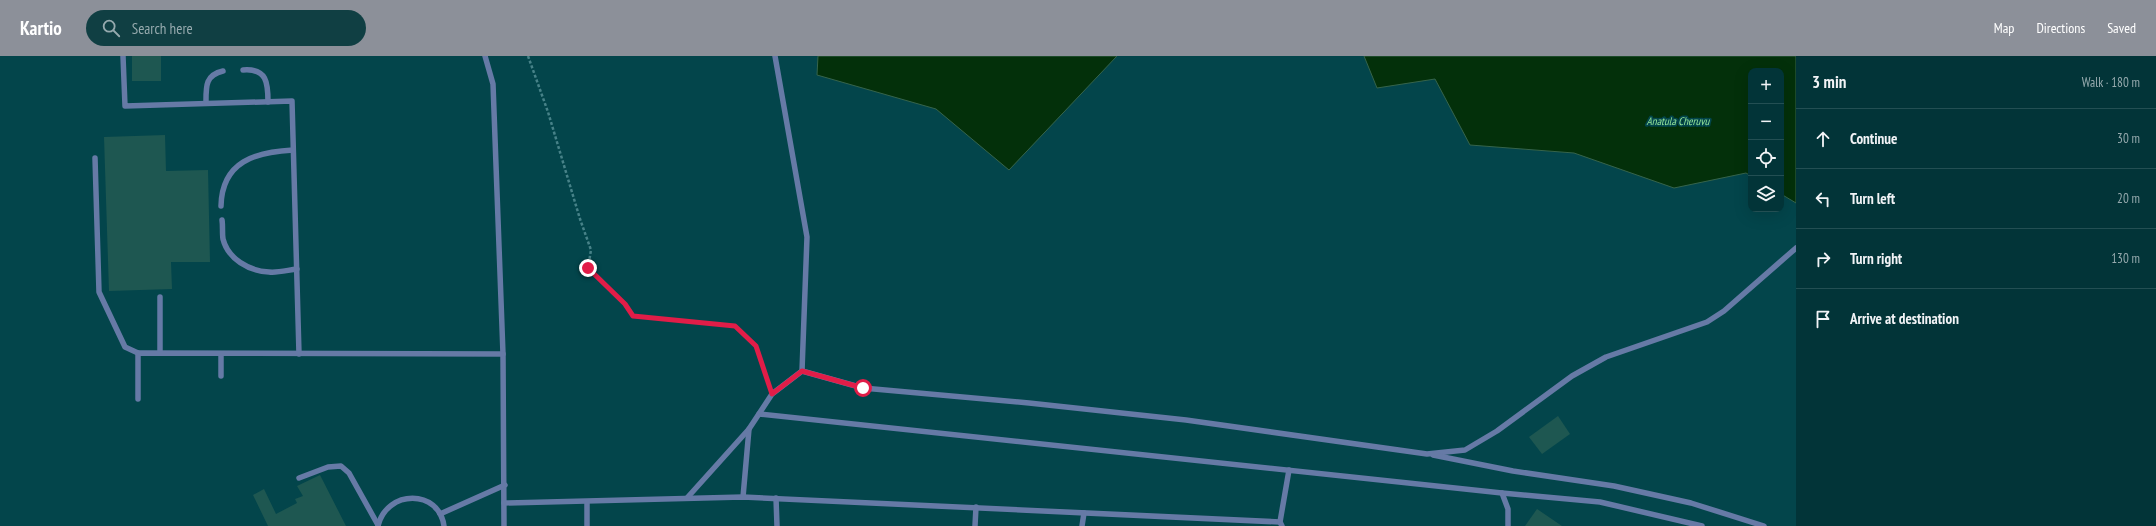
<!DOCTYPE html>
<meta charset="utf-8">
<style>
:root{--surface:#023438;--page:#103f43;--text:#f1f3f6;--muted:#96aaae;--line:#234f53;--accent:#8c9099}
body{margin:0;font-family:"PT Sans Narrow",sans-serif;background:var(--page);color:var(--text)}
.controls{position:absolute;right:12px;top:12px;display:grid;overflow:hidden;border-radius:8px;box-shadow:0 4px 16px #0002}
.controls button{width:36px;height:36px;display:grid;place-items:center;padding:0;border:0;border-bottom:1px solid var(--line);background:var(--surface);color:var(--text);font:20px sans-serif}
.stop{position:absolute;width:12px;height:12px;margin:-9px;border:3px solid #e11d48;border-radius:50%;background:#fff}
.stop.end{background:#e11d48;border-color:#fff;box-shadow:0 1px 4px #0008}
.list{margin:0;padding:0;list-style:none}
h2{display:flex;justify-content:space-between;align-items:center;height:52px;margin:0;padding:0 16px;font-size:17px}
h2 small{font-size:13px;font-weight:400;color:var(--muted)}
.list li{display:grid;grid-template-columns:26px 1fr auto;gap:12px;align-items:center;box-sizing:border-box;height:60px;padding:0 16px;border-top:1px solid var(--line)}
.list b{display:block;font-size:15px;white-space:nowrap}
.list em{font-size:13px;font-style:normal;color:var(--muted)}
.icon{flex:none;width:22px;height:22px;fill:none;stroke:currentColor;stroke-width:2;stroke-linecap:round;stroke-linejoin:round}
.map{position:relative;flex:none;width:1796px;height:470px;overflow:hidden}
header{display:flex;align-items:center;gap:24px;box-sizing:border-box;height:56px;padding:0 20px;background:var(--accent);color:#fff}
header strong{font-size:19px}
nav{display:flex;gap:22px;margin-inline-start:auto;font-size:14px}
.search{width:280px;height:36px;background:var(--page);display:flex;align-items:center;gap:10px;box-sizing:border-box;padding:0 14px;border-radius:22px;color:var(--muted);font-size:15px}
main{display:flex}
aside{flex:1;background:var(--surface)}
.map>svg:first-child{display:block}
.water{fill:#03300a;stroke:#36644b}
.building{fill:#1e5751}
.lines{fill:none;stroke-linecap:round;stroke-linejoin:round}
.path{stroke:#478288;stroke-width:2.5;stroke-dasharray:3 2;stroke-linecap:butt}
.service{stroke:#667aa6;stroke-width:5.5}
.route{stroke:#e11d48;stroke-width:5}
.labels{text-anchor:middle;stroke-width:3.5;stroke-linejoin:round;paint-order:stroke}
.water-label{font-size:11px;font-style:italic;fill:#95e599;stroke:#03454b}
</style>
<header>
<strong>Kartio</strong>
<div class="search"><svg class="icon" aria-label="search" viewBox="0 0 24 24"><circle cx="10" cy="10" r="6"/><path d="M15 15l6 6"/></svg>Search here</div>
<nav><a>Map</a><a>Directions</a><a>Saved</a></nav>
</header>
<main>
<div class="map">
<svg width="1796" height="470" viewBox="0 0 1796 470">
<rect width="100%" height="100%" fill="#03454b"/>
<g class="water">
<path d="M818,0H1117L1009,114L936,53L817,19Z"/>
<path d="M1364,0H1796V147L1781,138V15H1751V120L1746,117L1674,132L1574,97L1470,89L1435,23L1377,32Z"/>
</g>
<g class="building">
<rect x="132" y="0" width="29" height="25"/>
<path d="M165,79L166,115L208,114L210,206H171L172,233L109,235L104,81Z"/>
<path d="M1558,360L1570,378L1542,398L1529,381Z"/>
<path d="M320,419L346,470H268L253,439L264,433L276,458L297,447L295,443L303,440L297,430Z"/>
<path d="M1537,453L1562,470H1525Z"/>
</g>
<g class="lines">
<path class="path" d="M528,0L548,56L580,163L591,194L588,212L625,248L633,260L735,270L756,290L770,331"/>
<g class="service">
<path d="M123,0L125,50L292,45L299,298"/>
<path d="M485,0L493,28L503,298L504,470"/>
<path d="M243,14C267,12 268,27 268,46"/>
<path d="M206,47C206,31 205,19 223,15"/>
<path d="M95,102L99,236L125,291L138,297"/>
<path d="M221,150C222,105 256,96 293,94"/>
<path d="M222,164C223,170 222,177 223,183C228,203 249,215 269,216C278,217 288,214 297,213"/>
<path d="M160,241V297"/>
<path d="M802,315L863,332L1029,347L1186,364L1427,398L1465,394L1497,375L1572,320L1606,301L1707,266L1724,255L1796,192"/>
<path d="M221,320V298"/>
<path d="M138,343V297L503,298"/>
<path d="M759,358L1502,437L1600,446L1702,470"/>
<path d="M1433,399L1513,415L1614,430L1691,447L1764,470"/>
<path d="M299,422L328,411L341,410L349,417L378,469"/>
<path d="M1502,437L1508,453V470"/>
<path d="M743,441L749,373L772,338L802,315L807,181L775,0"/>
<path d="M687,442L749,373"/>
<path d="M776,442L777,470"/>
<path d="M504,447L743,441L1280,466"/>
<path d="M440,458L505,429"/>
<path d="M378,470C387,433 439,433 444,470"/>
<path d="M587,470V446"/>
<path d="M975,470L976,451"/>
<path d="M1082,470L1084,457"/>
<path d="M1282,470L1280,466L1289,414"/>
</g>
</g>
<g class="lines">
<path class="route" d="M588,212L625,248L633,260L735,270L756,290L772,338L802,315L863,332"/>
</g>
<g class="labels">
<g class="water-label">
<text x="1678" y="69">Anatula Cheruvu</text>
</g>
</g>
</svg>
<div class="controls">
<button>+</button>
<button>−</button>
<button><svg class="icon" aria-label="locate" viewBox="0 0 24 24"><circle cx="12" cy="12" r="6"/><path d="M12 2v4M12 18v4M2 12h4M18 12h4"/></svg></button>
<button><svg class="icon" aria-label="layers" viewBox="0 0 24 24"><path d="M12 4l9 5-9 5-9-5zM3 14l9 5 9-5"/></svg></button>
</div>
<div class="stop" style="left:863px;top:332px"></div>
<div class="stop end" style="left:588px;top:212px"></div>
</div>
<aside>
<h2>3 min<small>Walk · 180 m</small></h2>
<ul class="list">
<li><svg class="icon" aria-label="ahead" viewBox="0 0 24 24"><path d="M12 20V5M6 11l6-6 6 6"/></svg><div><b>Continue</b></div><em>30 m</em></li>
<li><svg class="icon" aria-label="left" viewBox="0 0 24 24"><path d="M17 20v-9H6M10 6l-5 5 5 5"/></svg><div><b>Turn left</b></div><em>20 m</em></li>
<li><svg class="icon" aria-label="right" viewBox="0 0 24 24"><path d="M7 20v-9h11M14 6l5 5-5 5"/></svg><div><b>Turn right</b></div><em>130 m</em></li>
<li><svg class="icon" aria-label="arrive" viewBox="0 0 24 24"><path d="M6 21V4h12l-3 4 3 4H6"/></svg><div><b>Arrive at destination</b></div></li>
</ul>
</aside>
</main>
